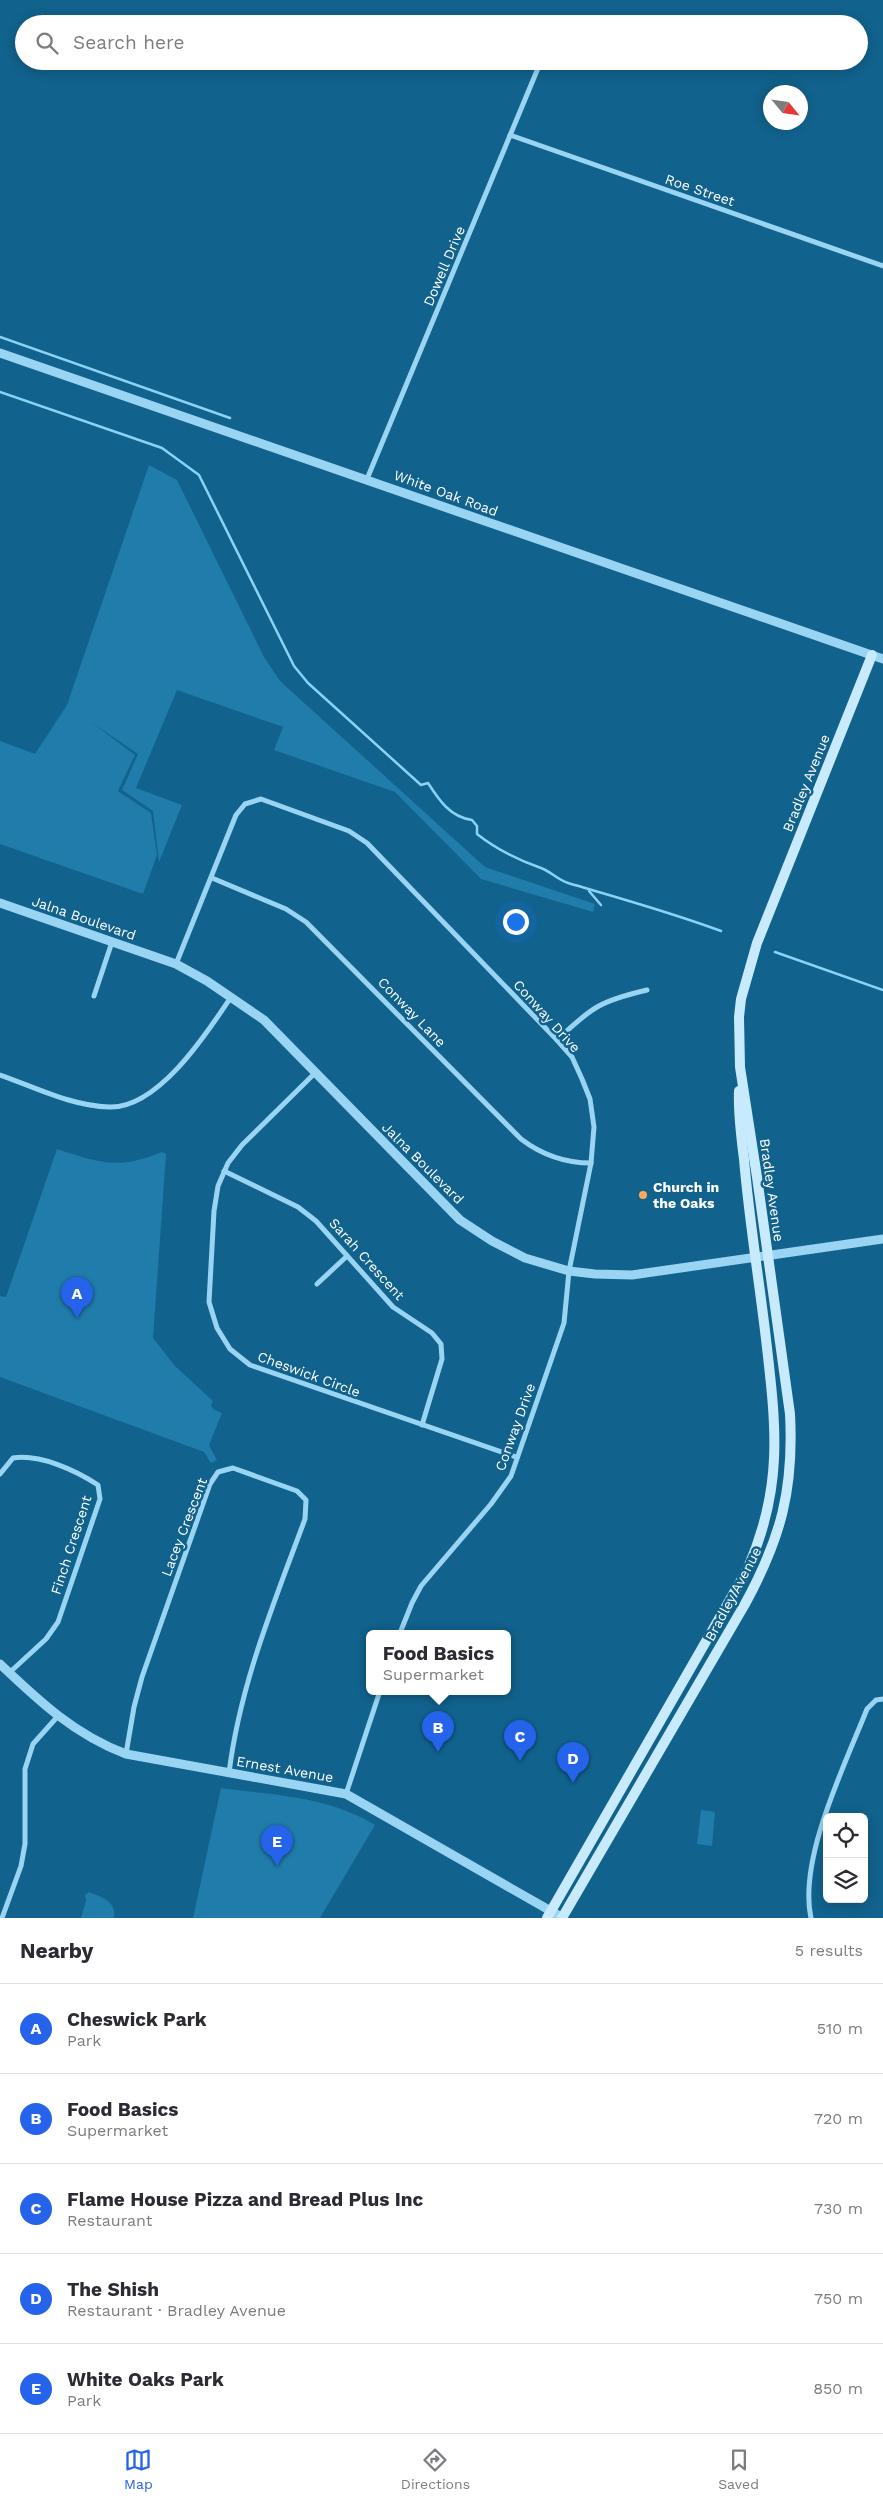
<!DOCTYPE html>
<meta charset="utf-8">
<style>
:root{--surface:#fff;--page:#f7f7f7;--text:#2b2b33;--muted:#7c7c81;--line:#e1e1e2;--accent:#2563eb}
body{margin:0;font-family:"Work Sans",sans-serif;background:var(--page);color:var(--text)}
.controls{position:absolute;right:15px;bottom:15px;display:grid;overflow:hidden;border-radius:8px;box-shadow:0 2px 12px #0003}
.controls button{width:45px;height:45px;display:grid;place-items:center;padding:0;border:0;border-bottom:1px solid var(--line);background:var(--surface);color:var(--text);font:25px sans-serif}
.compass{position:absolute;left:763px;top:85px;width:45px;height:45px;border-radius:50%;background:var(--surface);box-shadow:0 2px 12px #0003;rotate:119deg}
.you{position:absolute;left:515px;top:921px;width:18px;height:18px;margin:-12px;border:4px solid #fff;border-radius:50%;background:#1a73e8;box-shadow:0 0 0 8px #1a73e833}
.badge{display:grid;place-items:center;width:32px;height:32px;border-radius:50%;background:var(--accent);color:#fff;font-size:16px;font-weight:700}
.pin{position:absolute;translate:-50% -41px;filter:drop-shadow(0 1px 2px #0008)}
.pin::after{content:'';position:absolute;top:26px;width:18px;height:15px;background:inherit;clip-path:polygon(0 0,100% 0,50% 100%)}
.popup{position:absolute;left:366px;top:1630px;width:145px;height:65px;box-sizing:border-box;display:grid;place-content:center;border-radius:8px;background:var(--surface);filter:drop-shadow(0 1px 4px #0005);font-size:16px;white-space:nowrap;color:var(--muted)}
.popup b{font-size:19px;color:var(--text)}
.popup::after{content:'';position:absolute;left:50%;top:100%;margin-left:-10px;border:10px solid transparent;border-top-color:var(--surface)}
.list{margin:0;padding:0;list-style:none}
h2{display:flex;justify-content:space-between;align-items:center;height:65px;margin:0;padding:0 20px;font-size:21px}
h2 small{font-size:16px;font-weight:400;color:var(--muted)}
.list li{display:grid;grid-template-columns:32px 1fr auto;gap:15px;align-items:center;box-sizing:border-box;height:90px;padding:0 20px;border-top:1px solid var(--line)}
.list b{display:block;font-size:19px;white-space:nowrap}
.list p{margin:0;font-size:16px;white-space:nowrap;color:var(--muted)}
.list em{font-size:16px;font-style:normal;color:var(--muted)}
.icon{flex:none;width:28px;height:28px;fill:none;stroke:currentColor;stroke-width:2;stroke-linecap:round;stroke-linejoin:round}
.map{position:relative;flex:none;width:883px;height:1918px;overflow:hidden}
.search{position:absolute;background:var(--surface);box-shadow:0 2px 12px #0003;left:15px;right:15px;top:15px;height:55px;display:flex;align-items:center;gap:12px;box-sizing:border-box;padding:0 18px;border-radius:28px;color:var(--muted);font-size:19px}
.sheet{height:515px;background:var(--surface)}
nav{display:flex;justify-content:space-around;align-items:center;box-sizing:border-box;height:70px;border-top:1px solid var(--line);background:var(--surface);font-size:14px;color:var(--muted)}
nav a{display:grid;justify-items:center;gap:2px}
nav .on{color:var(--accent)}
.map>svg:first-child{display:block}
.green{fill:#1f7cab}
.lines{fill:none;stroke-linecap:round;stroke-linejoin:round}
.stream{stroke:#8ad3f6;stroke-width:2.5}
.minor{stroke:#99d4f2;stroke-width:5}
.tertiary{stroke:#99d4f2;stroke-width:9}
.secondary{stroke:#c7eafc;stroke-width:10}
.poi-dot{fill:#ffac5a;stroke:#11628d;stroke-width:2}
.labels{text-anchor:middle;stroke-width:5;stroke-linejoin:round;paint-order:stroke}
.street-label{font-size:14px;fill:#fff;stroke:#11628d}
.poi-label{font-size:14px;font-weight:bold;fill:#fff;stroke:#11628d;text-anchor:start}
</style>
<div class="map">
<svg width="883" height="1918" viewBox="0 0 883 1918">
<rect width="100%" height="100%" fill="#11628d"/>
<g class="green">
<path d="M149,465L177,480L264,657L280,681L485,867L595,904L593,912L481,879L395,792L274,750L283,727L177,690L136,788L182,805L159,862L153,811L122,790L138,754L91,722L135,755L118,791L151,813L157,855L143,894L0,844V741L35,754L67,705Z"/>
<path d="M57,1149C101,1163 117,1170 162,1152L166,1154L153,1338L175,1366L213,1401L211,1405L213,1409L222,1413L209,1445L217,1460L211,1463L204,1452L0,1377V1296L6,1297Z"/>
<path d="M221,1788C273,1795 329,1796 375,1825L320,1918H193Z"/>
<path d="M701,1810L715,1812L712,1846L697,1844Z"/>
<path d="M89,1892C101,1897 117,1901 114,1918H81L86,1901L85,1895Z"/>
</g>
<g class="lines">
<g class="stream">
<path d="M0,337L230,418"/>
<path d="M0,392L162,448L199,475L294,666L308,683L421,785L428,783C439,800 450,817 472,820L477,826V834C496,849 518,860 541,868C550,871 558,880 568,883C619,898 670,912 721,931"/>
<path d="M589,891L601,905"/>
<path d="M775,952L883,990"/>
</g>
<g class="minor">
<path d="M510,135L883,266"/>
<path d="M367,479L541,61"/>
<path d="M212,878L286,909L306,922L521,1139C542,1155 564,1163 591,1163"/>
<path d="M176,964L236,815L245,804L261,799L349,831L367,843L557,1040L572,1057L582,1079L590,1099L594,1127L591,1163L569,1271L564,1323L511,1476L491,1504L421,1586L412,1603L400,1633"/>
<path d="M94,996L112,942"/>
<path d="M557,1040C592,1007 600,1001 647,990"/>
<path d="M315,1073L242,1145L228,1163L218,1186L214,1211L209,1302L217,1328L230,1349L250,1365L516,1457"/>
<path d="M0,1075C35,1087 71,1106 109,1107C158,1109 207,1033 231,997"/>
<path d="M224,1171L298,1207L316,1221L393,1307L432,1333L441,1344L442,1359L422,1425"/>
<path d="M317,1284L347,1256"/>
<path d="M0,1474L13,1458C40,1454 75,1470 98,1485L100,1499L58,1622L46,1639L9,1673"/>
<path d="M126,1754L134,1707L142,1677L210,1484L218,1472L233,1468L297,1491L306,1500L305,1519C274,1603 240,1684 229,1773"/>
<path d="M346,1794L380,1691"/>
<path d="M2,1918L21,1866L25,1844V1769L33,1744L58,1716"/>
<path d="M811,1918C798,1859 845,1765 867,1709L876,1700L883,1699"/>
</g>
<g class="tertiary">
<path d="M0,353L883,659"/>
<path d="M0,903L176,964L207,981L264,1020L460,1220L492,1241L525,1258L569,1271L595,1274L632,1275L883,1239"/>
<path d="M0,1664C39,1701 75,1735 126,1754L346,1794L563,1918"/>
</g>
<g class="secondary">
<path d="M547,1918L747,1570C784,1487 776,1426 766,1339C759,1279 749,1219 744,1159C741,1136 738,1113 739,1091"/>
<path d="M562,1918L745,1604C781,1538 794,1489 790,1414L757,1177L740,1067L739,1017L741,999L757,943L872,655"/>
</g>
</g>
<circle class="poi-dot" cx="643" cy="1195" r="5"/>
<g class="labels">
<g class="street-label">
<text transform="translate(700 190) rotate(19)" y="5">Roe Street</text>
<text transform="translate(444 266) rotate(-67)" y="5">Dowell Drive</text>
<text transform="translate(446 493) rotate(20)" y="5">White Oak Road</text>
<text transform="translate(806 783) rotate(-68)" y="5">Bradley Avenue</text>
<text transform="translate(84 918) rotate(19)" y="5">Jalna Boulevard</text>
<text transform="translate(412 1012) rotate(46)" y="5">Conway Lane</text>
<text transform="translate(547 1016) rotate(48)" y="5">Conway Drive</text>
<text transform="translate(423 1163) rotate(45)" y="5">Jalna Boulevard</text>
<text transform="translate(772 1190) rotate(82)" y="5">Bradley Avenue</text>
<text transform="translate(367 1259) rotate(48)" y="5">Sarah Crescent</text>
<text transform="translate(309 1374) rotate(20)" y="5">Cheswick Circle</text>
<text transform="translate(515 1427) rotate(-70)" y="5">Conway Drive</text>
<text transform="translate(184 1527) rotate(-69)" y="5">Lacey Crescent</text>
<text transform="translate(71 1545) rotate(-72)" y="5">Finch Crescent</text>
<text transform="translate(733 1594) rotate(-62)" y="5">Bradley Avenue</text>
<text transform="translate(285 1769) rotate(10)" y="5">Ernest Avenue</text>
</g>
<g class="poi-label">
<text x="653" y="1192">Church in<tspan x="653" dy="16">the Oaks</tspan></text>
</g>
</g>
</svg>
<div class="controls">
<button><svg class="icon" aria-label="locate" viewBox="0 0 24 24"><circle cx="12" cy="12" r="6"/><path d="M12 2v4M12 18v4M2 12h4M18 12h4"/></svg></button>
<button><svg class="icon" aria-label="layers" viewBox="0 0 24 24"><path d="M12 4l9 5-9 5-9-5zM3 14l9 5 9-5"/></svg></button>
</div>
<svg class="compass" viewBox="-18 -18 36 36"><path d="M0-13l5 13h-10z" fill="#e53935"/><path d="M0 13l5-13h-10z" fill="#7c7c81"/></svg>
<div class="you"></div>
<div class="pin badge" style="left:77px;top:1318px">A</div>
<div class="pin badge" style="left:438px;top:1752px">B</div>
<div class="popup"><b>Food Basics</b>Supermarket</div>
<div class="pin badge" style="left:520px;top:1761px">C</div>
<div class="pin badge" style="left:573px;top:1783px">D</div>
<div class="pin badge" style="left:277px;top:1866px">E</div>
<div class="search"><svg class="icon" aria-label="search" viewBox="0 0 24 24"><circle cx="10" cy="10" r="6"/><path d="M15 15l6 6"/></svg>Search here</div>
</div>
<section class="sheet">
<h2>Nearby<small>5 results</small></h2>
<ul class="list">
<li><span class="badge">A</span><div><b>Cheswick Park</b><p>Park</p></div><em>510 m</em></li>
<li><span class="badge">B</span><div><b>Food Basics</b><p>Supermarket</p></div><em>720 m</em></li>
<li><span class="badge">C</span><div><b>Flame House Pizza and Bread Plus Inc</b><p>Restaurant</p></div><em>730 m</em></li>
<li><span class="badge">D</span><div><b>The Shish</b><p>Restaurant · Bradley Avenue</p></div><em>750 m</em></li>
<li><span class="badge">E</span><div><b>White Oaks Park</b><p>Park</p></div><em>850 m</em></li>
</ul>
</section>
<nav>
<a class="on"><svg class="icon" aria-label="map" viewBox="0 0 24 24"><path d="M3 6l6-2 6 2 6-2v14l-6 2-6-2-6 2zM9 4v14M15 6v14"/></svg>Map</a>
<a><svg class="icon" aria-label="directions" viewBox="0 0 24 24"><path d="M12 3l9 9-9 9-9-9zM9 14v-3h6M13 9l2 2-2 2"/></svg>Directions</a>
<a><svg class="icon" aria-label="saved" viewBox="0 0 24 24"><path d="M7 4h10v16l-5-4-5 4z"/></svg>Saved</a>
</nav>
